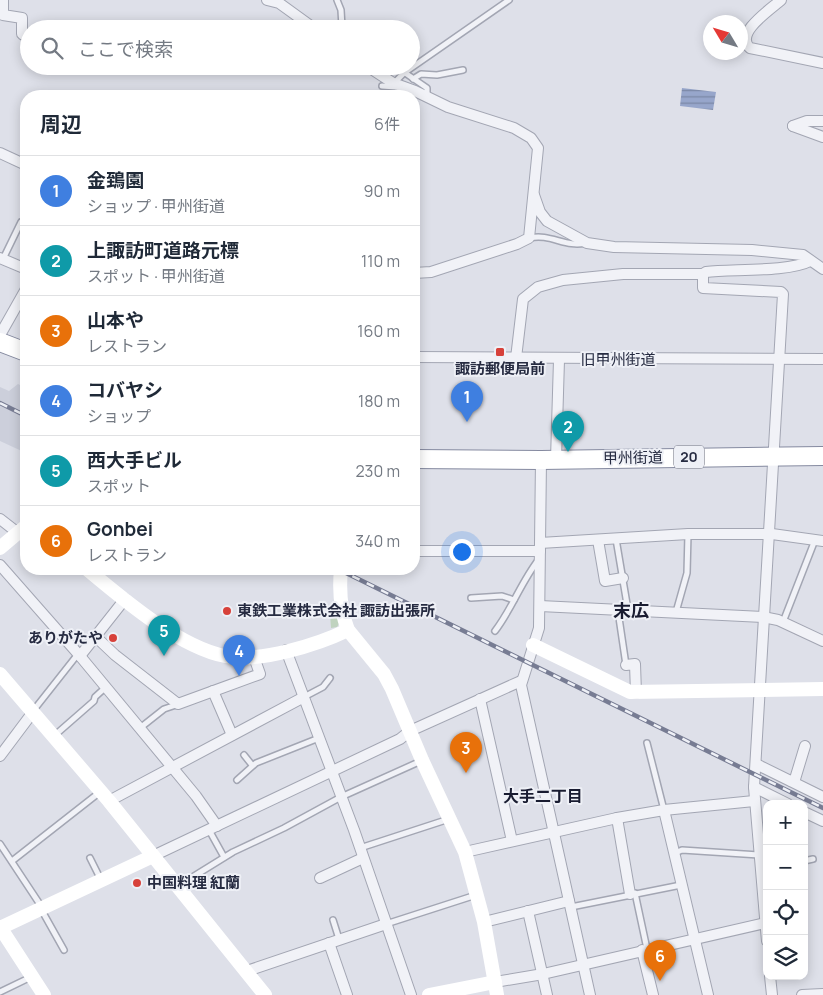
<!DOCTYPE html>
<html lang="ja">
<meta charset="utf-8">
<style>
:root{--surface:#fff;--page:#f6f6f7;--text:#1f2937;--muted:#747a83;--line:#e0e1e3;--accent:#d93025}
body{margin:0;font-family:Manrope,"Noto Sans JP",sans-serif;background:var(--page);color:var(--text)}
.controls{position:absolute;right:15px;bottom:15px;display:grid;overflow:hidden;border-radius:10px;box-shadow:0 2px 12px #0003}
.controls button{width:45px;height:45px;display:grid;place-items:center;padding:0;border:0;border-bottom:1px solid var(--line);background:var(--surface);color:var(--text);font:25px sans-serif}
.compass{position:absolute;left:703px;top:15px;width:45px;height:45px;border-radius:50%;background:var(--surface);box-shadow:0 2px 12px #0003;rotate:308deg}
.you{position:absolute;left:461px;top:551px;width:18px;height:18px;margin:-12px;border:4px solid #fff;border-radius:50%;background:#1a73e8;box-shadow:0 0 0 8px #1a73e833}
.badge{display:grid;place-items:center;width:32px;height:32px;border-radius:50%;background:var(--accent);color:#fff;font-size:16px;font-weight:700}
.pin{position:absolute;translate:-50% -41px;filter:drop-shadow(0 1px 2px #0008)}
.pin::after{content:'';position:absolute;top:26px;width:18px;height:15px;background:inherit;clip-path:polygon(0 0,100% 0,50% 100%)}
.list{margin:0;padding:0;list-style:none}
h2{display:flex;justify-content:space-between;align-items:center;height:65px;margin:0;padding:0 20px;font-size:21px}
h2 small{font-size:16px;font-weight:400;color:var(--muted)}
.list li{display:grid;grid-template-columns:32px 1fr auto;gap:15px;align-items:center;box-sizing:border-box;height:70px;padding:0 20px;border-top:1px solid var(--line)}
.list b{display:block;font-size:19px;white-space:nowrap}
.list p{margin:0;font-size:16px;white-space:nowrap;color:var(--muted)}
.list em{font-size:16px;font-style:normal;color:var(--muted)}
.icon{flex:none;width:28px;height:28px;fill:none;stroke:currentColor;stroke-width:2;stroke-linecap:round;stroke-linejoin:round}
.map{position:relative;flex:none;width:823px;height:995px;overflow:hidden}
.search{position:absolute;background:var(--surface);box-shadow:0 2px 12px #0003;left:20px;top:20px;width:400px;height:55px;display:flex;align-items:center;gap:12px;box-sizing:border-box;padding:0 18px;border-radius:28px;color:var(--muted);font-size:19px}
.panel{position:absolute;background:var(--surface);box-shadow:0 2px 12px #0003;left:20px;top:90px;width:400px;height:485px;border-radius:20px}
.map>svg:first-child{display:block}
.built{fill:#cccfdb}
.park{fill:url(#park-crowns)}
.water{fill:url(#water-rules)}
.lines{fill:none;stroke-linecap:round;stroke-linejoin:round}
.lane-casing{stroke:#a3a6b3;stroke-width:8}
.street-casing{stroke:#a3a6b3;stroke-width:12}
.highway-casing{stroke:#858aa0;stroke-width:20}
.lane{stroke:#f1f2f7;stroke-width:5}
.street{stroke:#f1f2f7;stroke-width:10}
.secondary{stroke:#fff;stroke-width:14}
.highway{stroke:#fff;stroke-width:18}
.rail-casing{stroke:#777c93;stroke-width:4.5}
.rail{stroke:#eef0f6;stroke-width:2.5;stroke-dasharray:8;stroke-linecap:butt}
.poi-dot{fill:#d7413a;stroke:#eef0f6;stroke-width:2}
.labels{text-anchor:middle;stroke-width:4;stroke-linejoin:round;paint-order:stroke}
.shield{fill:#eef0f6;stroke:#626677;stroke-width:1}
.shield-label{font-size:14px;font-weight:bold;fill:#262b41}
.street-label{font-size:15px;fill:#262b41;stroke:#eef0f6}
.poi-label{font-size:15px;font-weight:bold;fill:#262b41;stroke:#eef0f6;text-anchor:start}
.neighbourhood-label{font-size:16px;font-weight:bold;fill:#191c31;stroke:#eef0f6}
.quarter-label{font-size:18px;font-weight:bold;fill:#191c31;stroke:#eef0f6}
</style>
<div class="map">
<svg width="823" height="995" viewBox="0 0 823 995">
<defs>
<pattern id="park-crowns" width="20" height="18" patternUnits="userSpaceOnUse" patternTransform="scale(1.25)"><rect width="20" height="18" fill="#c0d3bf"/><path d="M2 6a3 3 0 1 1 6 0M12 15a3 3 0 1 1 6 0" fill="none" stroke="#a5b5a5"/></pattern>
<pattern id="water-rules" width="6" height="5" patternUnits="userSpaceOnUse" patternTransform="scale(1.25)"><rect width="6" height="5" fill="#97a6cb"/><path d="M0 2.5h6" fill="none" stroke="#7b87a6"/></pattern>
</defs>
<rect width="100%" height="100%" fill="#dee0e9"/>
<path class="built" d="M18,384L26,388V453L0,441V387L9,391Z"/>
<path class="park" d="M335,609L340,622L337,627L331,628L330,614Z"/>
<path class="water" d="M682,88L716,92L713,110L680,106Z"/>
<g class="lines">
<defs>
<g id="lane">
<path d="M337,0L341,10L342,27L344,29"/>
<path d="M395,66L427,88V97"/>
<path d="M413,79L421,74L437,75L463,70"/>
<path d="M394,83L404,73L509,0"/>
<path d="M382,86L396,87"/>
<path d="M530,238C549,233 567,248 585,243"/>
<path d="M3,259L21,222"/>
<path d="M616,539L628,610"/>
<path d="M471,598L502,596L514,600"/>
<path d="M618,611L626,665"/>
<path d="M676,612L687,573L688,534"/>
<path d="M783,622L815,540"/>
<path d="M495,631C512,609 521,582 539,559"/>
<path d="M304,697L323,687L330,678"/>
<path d="M33,711L78,654"/>
<path d="M140,728L164,709L176,705"/>
<path d="M54,736L94,701L95,697L106,687"/>
<path d="M647,743L664,810"/>
<path d="M244,755L252,765"/>
<path d="M237,780L256,763L319,738"/>
<path d="M209,830L224,857"/>
<path d="M0,844L41,906"/>
<path d="M360,848L449,819"/>
<path d="M675,853L682,850L759,855"/>
<path d="M90,858L101,880"/>
<path d="M12,861L100,792"/>
<path d="M804,861L813,859"/>
<path d="M178,886L233,852L284,828L341,797L421,761"/>
<path d="M635,893L647,949"/>
<path d="M571,907L681,885"/>
<path d="M41,909L64,950"/>
<path d="M333,920L339,939"/>
<path d="M386,924L476,895"/>
<path d="M0,992L31,977"/>
</g>
<g id="street">
<path d="M3,0V15L22,18V34L27,37"/>
<path d="M267,0L279,3L315,29"/>
<path d="M781,0C771,9 733,34 750,48L823,63"/>
<path d="M367,66L393,83L415,91L448,107L514,128L531,138L538,148L529,238L517,244L431,272L414,273"/>
<path d="M793,126L823,137"/>
<path d="M793,126L807,121H823"/>
<path d="M0,153L26,165"/>
<path d="M534,195L540,212L547,221L587,243L614,247L752,250L803,255L823,269"/>
<path d="M0,258L26,269"/>
<path d="M703,274V288L781,292L783,294L754,787L767,941"/>
<path d="M0,335L26,289"/>
<path d="M414,357L823,359"/>
<path d="M516,358L523,299L538,287L563,280L623,274H703L706,272C732,269 789,272 810,261"/>
<path d="M556,459L559,360"/>
<path d="M541,460L539,628L521,685L590,995"/>
<path d="M0,519L18,533"/>
<path d="M598,540L605,581L623,578"/>
<path d="M540,543L688,534H772L823,541"/>
<path d="M414,551H540"/>
<path d="M0,565L80,656L196,796L217,826"/>
<path d="M540,606L763,617L778,620L823,641"/>
<path d="M96,637L115,655L178,704L260,674L254,657"/>
<path d="M286,650L354,830L411,995"/>
<path d="M80,656L125,599"/>
<path d="M626,665L635,664L636,693"/>
<path d="M213,691L232,735"/>
<path d="M480,699L512,841"/>
<path d="M0,756L33,712"/>
<path d="M756,764L823,797"/>
<path d="M791,781L795,779L805,746"/>
<path d="M754,787L788,804"/>
<path d="M109,801L304,697"/>
<path d="M664,810L708,995"/>
<path d="M804,812L823,821"/>
<path d="M617,818L630,894"/>
<path d="M465,852L617,818L664,810L754,801"/>
<path d="M153,856L400,739L410,731L521,681"/>
<path d="M320,878L363,858"/>
<path d="M528,911L547,995"/>
<path d="M484,922L569,901"/>
<path d="M329,943L347,995"/>
<path d="M642,950L653,995"/>
<path d="M247,971L386,924"/>
<path d="M770,976L772,995"/>
<path d="M495,982L543,974L765,923"/>
<path d="M802,995L823,994"/>
</g>
<g id="highway">
<path d="M0,342L26,352"/>
<path d="M414,459L541,460L823,456"/>
</g>
</defs>
<use href="#lane" class="lane-casing"/>
<use href="#street" class="street-casing"/>
<use href="#highway" class="highway-casing"/>
<use href="#lane" class="lane"/>
<use href="#street" class="street"/>
<g class="secondary">
<path d="M0,548L26,526"/>
<path d="M87,569C123,599 179,647 225,656C259,663 317,645 348,630"/>
<path d="M341,569C339,590 340,610 348,630L384,674L392,689L422,760L465,852L484,922L497,995"/>
<path d="M533,645L630,692L823,689"/>
<path d="M0,674L109,801L265,995"/>
<path d="M0,927L44,995"/>
<path d="M0,928L153,856"/>
<path d="M429,995L495,982"/>
</g>
<use href="#highway" class="highway"/>
<defs>
<g id="rail">
<path d="M0,403L26,416"/>
<path d="M338,569L823,808"/>
</g>
</defs>
<use href="#rail" class="rail-casing"/>
<use href="#rail" class="rail"/>
</g>
<g class="poi-dot">
<rect x="495" y="347" width="10" height="10" rx="2.5"/>
<circle cx="227" cy="611" r="5"/>
<circle cx="113" cy="638" r="5"/>
<circle cx="137" cy="883" r="5"/>
</g>
<g class="labels">
<rect class="shield" x="674" y="445.5" width="30" height="23" rx="4"/>
<g class="shield-label">
<text x="689" y="462">20</text>
</g>
<g class="street-label">
<text x="618" y="365">旧甲州街道</text>
<text transform="translate(633 458) rotate(-1)" y="5">甲州街道</text>
</g>
<g class="poi-label">
<text x="500" y="374" text-anchor="middle">諏訪郵便局前</text>
<text x="237" y="616">東鉄工業株式会社 諏訪出張所</text>
<text x="103" y="643" text-anchor="end">ありがたや</text>
<text x="147" y="888">中国料理 紅蘭</text>
</g>
<g class="neighbourhood-label">
<text x="543" y="802">大手二丁目</text>
</g>
<g class="quarter-label">
<text x="631" y="617">末広</text>
</g>
</g>
</svg>
<div class="controls">
<button>+</button>
<button>−</button>
<button><svg class="icon" aria-label="locate" viewBox="0 0 24 24"><circle cx="12" cy="12" r="6"/><path d="M12 2v4M12 18v4M2 12h4M18 12h4"/></svg></button>
<button><svg class="icon" aria-label="layers" viewBox="0 0 24 24"><path d="M12 4l9 5-9 5-9-5zM3 14l9 5 9-5"/></svg></button>
</div>
<svg class="compass" viewBox="-18 -18 36 36"><path d="M0-13l5 13h-10z" fill="#e53935"/><path d="M0 13l5-13h-10z" fill="#747a83"/></svg>
<div class="you"></div>
<div class="pin badge" style="left:467px;top:422px;background:#3f7fe0">1</div>
<div class="pin badge" style="left:568px;top:452px;background:#0f9aa8">2</div>
<div class="pin badge" style="left:466px;top:773px;background:#e8710a">3</div>
<div class="pin badge" style="left:239px;top:676px;background:#3f7fe0">4</div>
<div class="pin badge" style="left:164px;top:656px;background:#0f9aa8">5</div>
<div class="pin badge" style="left:660px;top:981px;background:#e8710a">6</div>
<div class="search"><svg class="icon" aria-label="search" viewBox="0 0 24 24"><circle cx="10" cy="10" r="6"/><path d="M15 15l6 6"/></svg>ここで検索</div>
<section class="panel">
<h2>周辺<small>6件</small></h2>
<ul class="list">
<li><span class="badge" style="background:#3f7fe0">1</span><div><b>金鵄園</b><p>ショップ · 甲州街道</p></div><em>90 m</em></li>
<li><span class="badge" style="background:#0f9aa8">2</span><div><b>上諏訪町道路元標</b><p>スポット · 甲州街道</p></div><em>110 m</em></li>
<li><span class="badge" style="background:#e8710a">3</span><div><b>山本や</b><p>レストラン</p></div><em>160 m</em></li>
<li><span class="badge" style="background:#3f7fe0">4</span><div><b>コバヤシ</b><p>ショップ</p></div><em>180 m</em></li>
<li><span class="badge" style="background:#0f9aa8">5</span><div><b>西大手ビル</b><p>スポット</p></div><em>230 m</em></li>
<li><span class="badge" style="background:#e8710a">6</span><div><b>Gonbei</b><p>レストラン</p></div><em>340 m</em></li>
</ul>
</section>
</div>
